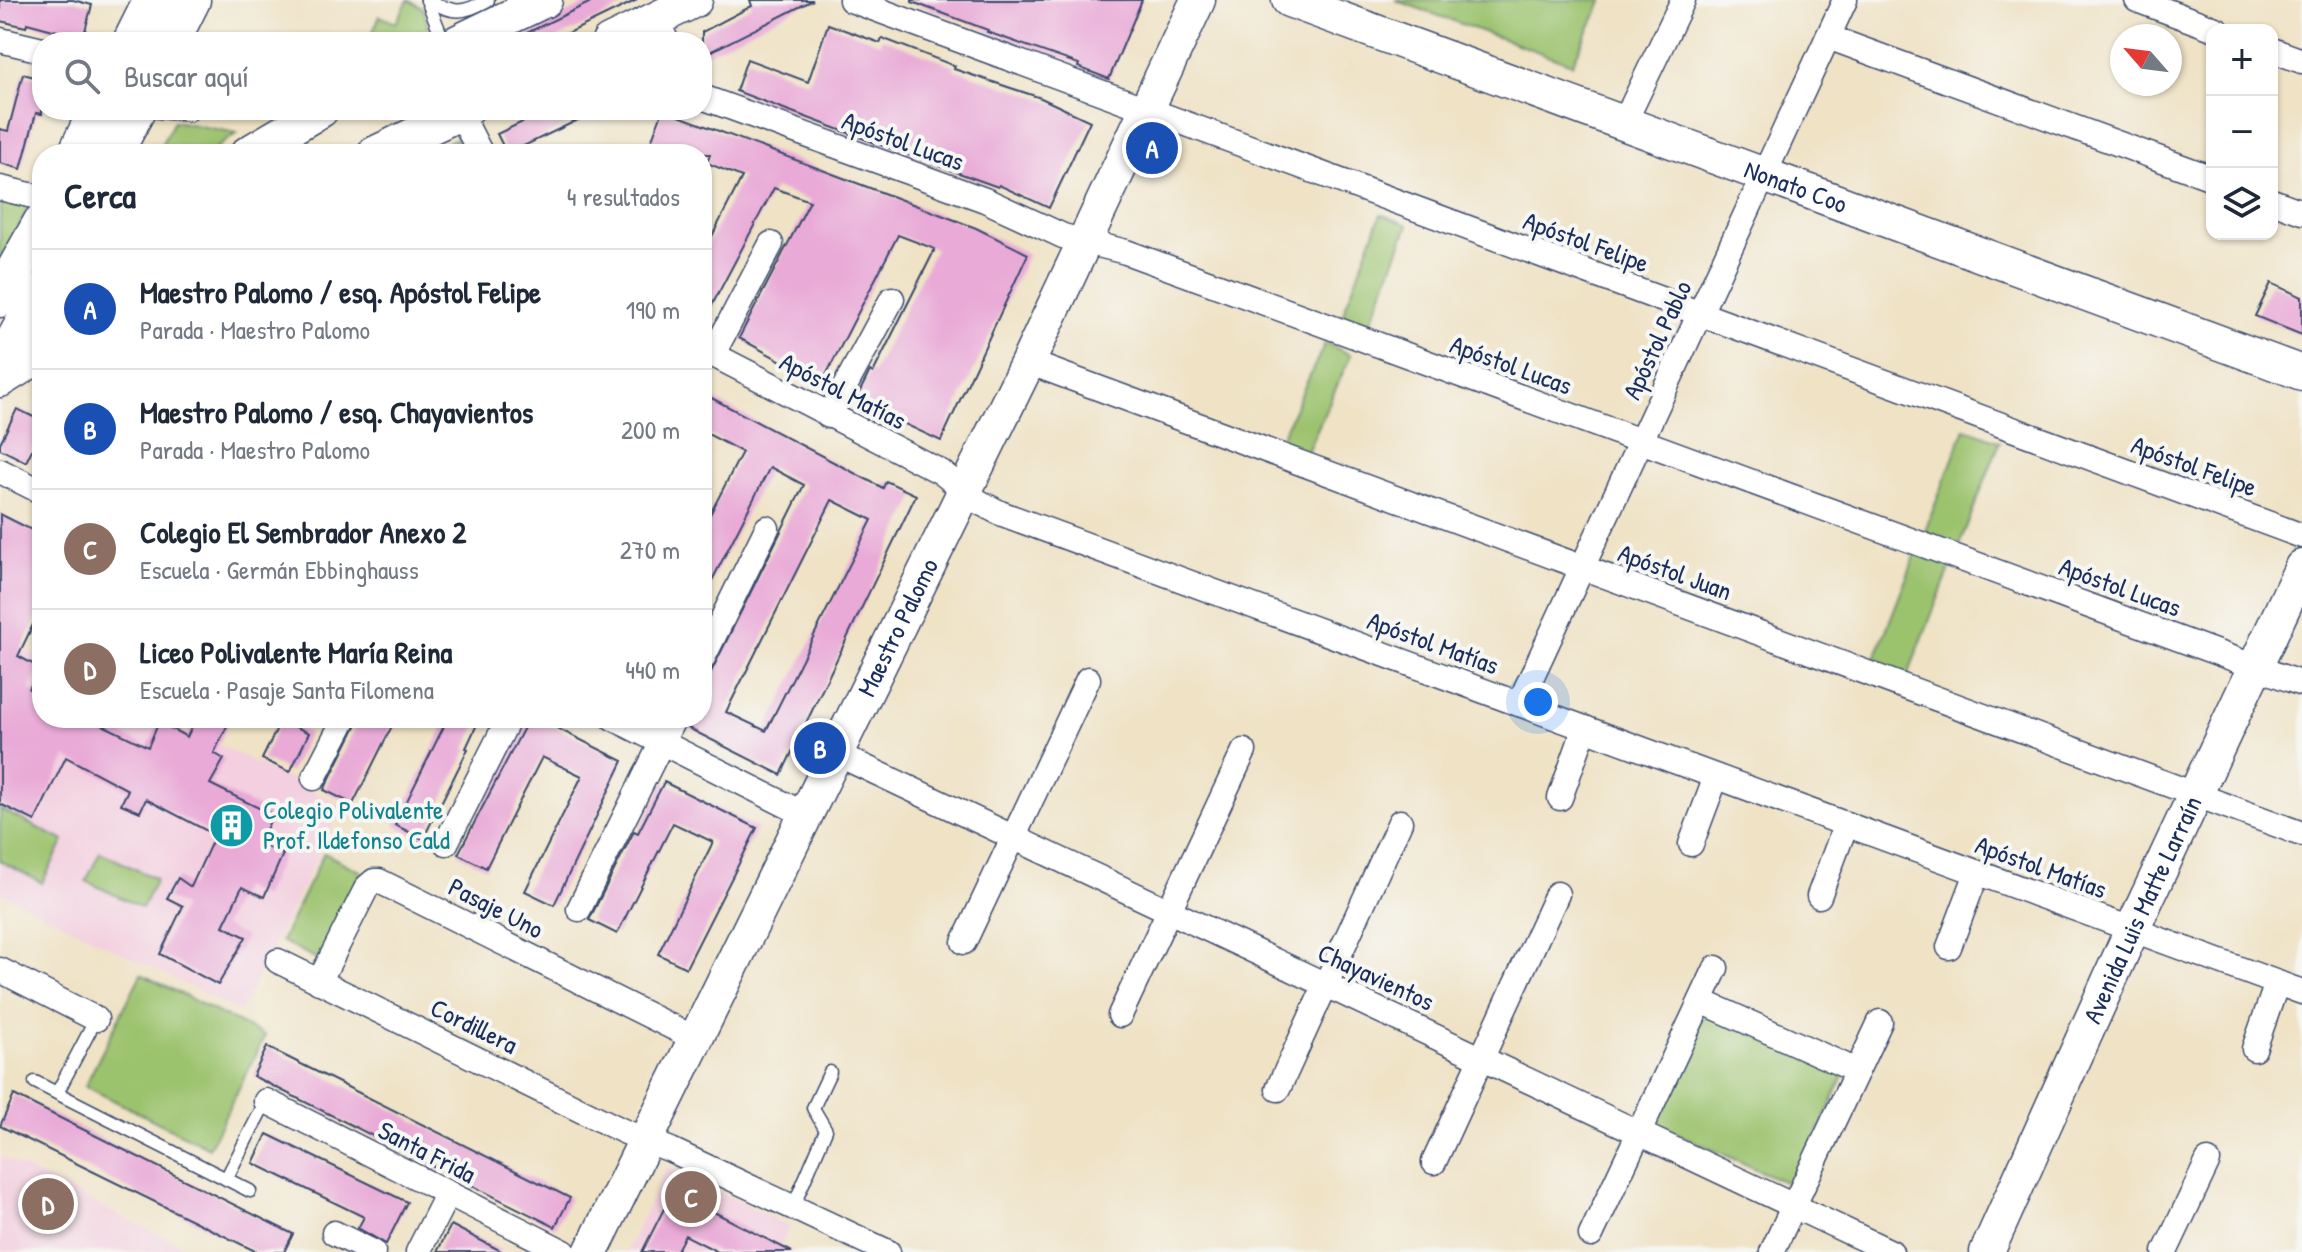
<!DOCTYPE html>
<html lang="es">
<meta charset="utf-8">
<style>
:root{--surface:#fff;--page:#f6f6f7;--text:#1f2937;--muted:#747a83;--line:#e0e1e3;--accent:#d1495b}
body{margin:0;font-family:"Patrick Hand",sans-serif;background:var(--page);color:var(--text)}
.controls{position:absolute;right:24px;top:24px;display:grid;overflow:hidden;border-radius:16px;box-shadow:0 2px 6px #0004}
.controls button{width:72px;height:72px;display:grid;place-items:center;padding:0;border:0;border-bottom:2px solid var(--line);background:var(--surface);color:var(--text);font:40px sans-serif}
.compass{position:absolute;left:2110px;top:24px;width:72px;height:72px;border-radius:50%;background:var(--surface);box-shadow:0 2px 6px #0004;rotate:298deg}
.you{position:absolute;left:1538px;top:702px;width:28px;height:28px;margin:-20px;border:6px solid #fff;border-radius:50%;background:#1a73e8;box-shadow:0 0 0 12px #1a73e833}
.badge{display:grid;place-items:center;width:52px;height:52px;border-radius:50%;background:var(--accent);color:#fff;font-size:26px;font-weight:700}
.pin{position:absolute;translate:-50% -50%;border:4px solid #fff;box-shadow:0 2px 8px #0006}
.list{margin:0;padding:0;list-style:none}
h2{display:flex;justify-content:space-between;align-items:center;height:104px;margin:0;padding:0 32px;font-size:34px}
h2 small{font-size:26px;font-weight:400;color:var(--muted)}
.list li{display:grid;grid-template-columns:52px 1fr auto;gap:24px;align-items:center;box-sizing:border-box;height:120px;padding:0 32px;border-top:2px solid var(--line)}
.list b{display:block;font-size:30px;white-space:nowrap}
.list p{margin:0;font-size:26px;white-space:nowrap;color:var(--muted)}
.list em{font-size:26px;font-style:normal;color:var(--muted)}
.icon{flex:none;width:44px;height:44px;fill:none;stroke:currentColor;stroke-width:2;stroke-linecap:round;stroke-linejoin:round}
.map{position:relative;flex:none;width:2302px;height:1252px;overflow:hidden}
.search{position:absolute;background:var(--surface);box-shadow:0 2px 6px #0004;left:32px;top:32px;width:680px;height:88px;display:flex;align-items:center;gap:20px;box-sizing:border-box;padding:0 28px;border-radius:32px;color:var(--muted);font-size:30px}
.panel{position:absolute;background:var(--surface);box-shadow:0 2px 6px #0004;left:32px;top:144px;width:680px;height:584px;border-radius:32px}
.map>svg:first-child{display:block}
.built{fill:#f3cfdf}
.green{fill:#9bc26d;stroke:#5b7866;stroke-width:2}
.building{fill:#e9aad7;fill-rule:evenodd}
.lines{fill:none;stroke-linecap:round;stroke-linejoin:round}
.lane-casing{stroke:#3b4a6d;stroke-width:15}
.street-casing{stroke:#3b4a6d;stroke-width:27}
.secondary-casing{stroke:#3b4a6d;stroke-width:37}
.primary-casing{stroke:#3b4a6d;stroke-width:41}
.lane{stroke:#fff;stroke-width:12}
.street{stroke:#fff;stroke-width:24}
.secondary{stroke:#fff;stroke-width:34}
.primary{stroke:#fff;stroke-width:38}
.labels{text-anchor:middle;stroke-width:8;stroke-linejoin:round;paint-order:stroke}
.street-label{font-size:26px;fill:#1b2f5e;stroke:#f6f6f2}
.culture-label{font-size:26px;fill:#0d838f;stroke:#f6f6f2;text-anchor:start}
</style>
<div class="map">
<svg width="2302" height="1252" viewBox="0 0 2302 1252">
<rect width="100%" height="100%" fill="#f6f6f2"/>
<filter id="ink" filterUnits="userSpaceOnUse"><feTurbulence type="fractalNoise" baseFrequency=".0125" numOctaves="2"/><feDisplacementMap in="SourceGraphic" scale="16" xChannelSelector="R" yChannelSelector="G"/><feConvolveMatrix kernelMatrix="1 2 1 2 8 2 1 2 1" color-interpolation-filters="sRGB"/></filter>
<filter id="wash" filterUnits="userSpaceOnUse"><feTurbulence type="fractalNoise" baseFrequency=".006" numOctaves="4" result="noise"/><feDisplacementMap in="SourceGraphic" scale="32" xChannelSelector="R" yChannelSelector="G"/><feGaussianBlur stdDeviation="1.8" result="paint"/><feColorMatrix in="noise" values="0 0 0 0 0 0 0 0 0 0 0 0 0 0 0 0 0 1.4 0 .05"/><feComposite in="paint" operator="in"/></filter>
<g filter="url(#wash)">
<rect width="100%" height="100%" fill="#efe2c5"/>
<g class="built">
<path d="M0,638L42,658V718H164L343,806L240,1012L0,892Z"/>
<path d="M0,1156L194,1252H0Z"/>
<path d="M667,1167L790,1226L778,1252H626Z"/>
</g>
<g class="green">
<path d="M408,0L423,8L431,39L425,42H368L380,16L396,23Z"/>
<path d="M1395,0H1603L1572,64Z"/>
<path d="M174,121L237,133L208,154H156Z"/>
<path d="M456,138L464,154H424Z"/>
<path d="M0,194L25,199L27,210L0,264Z"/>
<path d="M1381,214L1408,225L1369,327L1342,316Z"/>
<path d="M1325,343L1351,355L1306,454L1279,442Z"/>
<path d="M1965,428L2000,442L1907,677L1873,664Z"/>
<path d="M0,809L64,841L42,883L0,861Z"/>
<path d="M100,852L156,879L142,908L86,881Z"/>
<path d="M324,853L362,872L319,960L281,941Z"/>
<path d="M141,974L265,1036L209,1148L85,1086Z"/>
<path d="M1706,1010L1845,1073L1793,1186L1655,1123Z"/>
</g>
<g id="blocks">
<g class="building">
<path d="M0,0H73L92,5L83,38L27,23L26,27L0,21Z"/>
<path d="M595,0H637L550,42H508Z"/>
<path d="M750,0H813L702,56V32L752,6Z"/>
<path d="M912,0H1142L1109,79L1078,67L1079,64L987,32L988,30L912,2Z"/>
<path d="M828,24L880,43L882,38L955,66L954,69L1041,98L1090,121L1049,208L999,185L998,187L878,144L736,91L747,59L808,82Z"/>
<path d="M23,74L42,79V114L36,113L21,169L0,163V129L8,131Z"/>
<path d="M548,110H599L507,154L497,134Z"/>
<path d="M663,110L976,228L1028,254L941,441L890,417L889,419L855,401L870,371L873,373L935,249L898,235L822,383L739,338L810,201L774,188L702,324V256L742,177L707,163L710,154H684L651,142Z"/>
<path d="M2271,283L2302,297V335L2255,316Z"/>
<path d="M702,393L883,488L886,481L916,495L781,775L686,727L689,718H702V690L804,485L770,467L702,600V530L742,452L702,431ZM832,500L872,520L766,731L726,712Z"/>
<path d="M17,409L42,421V429L26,462L0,449V443Z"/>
<path d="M0,514L42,535V606L18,656L40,668L29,689L42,695V718H88L148,747L159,722L187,737L196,718H231L214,753L224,759L210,784L273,815L259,844L283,854L264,897L242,887L223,926L246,937L218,985L160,954L183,906L167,898L178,878L191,887L215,835L146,799L140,812L121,804L128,790L66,757L35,821L0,804Z"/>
<path d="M360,718H396L353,804L324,790Z"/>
<path d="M448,718H480L466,748L468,749L423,839L395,825Z"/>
<path d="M529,718H537L623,761L554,905L525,891L582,776L542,757L486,868L458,854Z"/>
<path d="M281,720L309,733L290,772L262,759Z"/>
<path d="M664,782L757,828L686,968L658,954L713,842L673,823L617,934L589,920L634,831L638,833Z"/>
<path d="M267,1047L570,1198L555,1227L253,1076Z"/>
<path d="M14,1095L293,1234L284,1252H257L0,1126Z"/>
<path d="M267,1134L407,1202L386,1244L358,1228L364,1217L253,1163Z"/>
<path d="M673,1191L792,1252H718L685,1235L676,1252H642Z"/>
<path d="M451,1225L503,1252H437Z"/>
</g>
</g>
</g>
<g filter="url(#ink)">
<use href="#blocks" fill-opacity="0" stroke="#3b4a6d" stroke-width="2"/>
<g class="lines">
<defs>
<g id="lane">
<path d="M427,0C455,13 460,15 488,0"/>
<path d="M427,0L444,42"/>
<path d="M140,110L190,115"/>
<path d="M35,1082L250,1191"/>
<path d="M57,1093L96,1019"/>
<path d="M226,1179L266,1101"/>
<path d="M793,1207L826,1130L813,1108L830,1072"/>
</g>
<g id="street">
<path d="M851,0L2302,536"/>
<path d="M2137,0L2218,30"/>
<path d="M656,19L667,42"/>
<path d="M1828,37L2212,178"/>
<path d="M0,40L42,50"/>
<path d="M2272,50L2302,61"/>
<path d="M702,97L985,200L1063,236L1126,252L2302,684"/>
<path d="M460,113L481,154"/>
<path d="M1624,123L1683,0"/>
<path d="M0,188L42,198"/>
<path d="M2272,201L2302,212"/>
<path d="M702,349L941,472L979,502L1000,513L2302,992"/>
<path d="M713,354L771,244"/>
<path d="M1028,362L2302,834"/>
<path d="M829,416L892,299"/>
<path d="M0,471L42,492"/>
<path d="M702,660L767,528"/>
<path d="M1519,704L1845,0"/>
<path d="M613,718L806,815"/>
<path d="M837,754L1891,1252"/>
<path d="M314,778L345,718"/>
<path d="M1560,798L1585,728"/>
<path d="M446,843L509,718"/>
<path d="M1691,844L1716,777"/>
<path d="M1819,896L1846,824"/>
<path d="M579,909L674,718"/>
<path d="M964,942L1088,679"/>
<path d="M1949,947L1977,873"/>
<path d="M278,961L623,1131L671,1150L888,1252"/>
<path d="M0,970L96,1019"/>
<path d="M319,982L367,887L374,881H379L696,1039"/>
<path d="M1701,1001L1857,1071"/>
<path d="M1120,1015L1244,751"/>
<path d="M2254,1049L2277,983"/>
<path d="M1278,1089L1400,822"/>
<path d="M266,1101L564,1252"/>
<path d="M1434,1162L1557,894"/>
<path d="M334,1233L373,1252"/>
<path d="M1591,1235L1716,968"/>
<path d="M418,1252L448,1193"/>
<path d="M1772,1252L1880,1022"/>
<path d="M2165,1252L2208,1161"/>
</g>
<g id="secondary">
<path id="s1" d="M1289,0L2302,373"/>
<path d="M458,42L545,0"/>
<path d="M609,42L695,0"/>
<path d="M247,154L321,110"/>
<path d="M374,154L466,110"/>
<path d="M0,380L42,354"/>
<path id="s2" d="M591,1252L1028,362L1198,0"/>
<path id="s3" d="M1987,1252L2132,930L2302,567"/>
</g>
<g id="primary">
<path d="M132,42L153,0"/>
<path d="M170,42L191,0"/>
<path d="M77,154L98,110"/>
<path d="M113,154L136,110"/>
<path d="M0,298L42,223"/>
<path d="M0,368L42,292"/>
</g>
</defs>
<use href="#lane" class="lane-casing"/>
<use href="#street" class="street-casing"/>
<use href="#secondary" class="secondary-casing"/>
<use href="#primary" class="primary-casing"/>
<use href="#lane" class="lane"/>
<use href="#street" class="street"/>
<use href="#secondary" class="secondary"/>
<use href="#primary" class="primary"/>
</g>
</g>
<defs>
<symbol id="building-disc" viewBox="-11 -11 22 22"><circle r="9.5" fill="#0f9aa8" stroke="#f6f6f2"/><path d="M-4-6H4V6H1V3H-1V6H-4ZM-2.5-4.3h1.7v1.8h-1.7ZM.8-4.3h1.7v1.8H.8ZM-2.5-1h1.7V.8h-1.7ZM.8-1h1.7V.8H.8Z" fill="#fff"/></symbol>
</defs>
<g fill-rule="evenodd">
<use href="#building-disc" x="206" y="800" width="51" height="51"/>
</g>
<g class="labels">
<g class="street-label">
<text transform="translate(903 141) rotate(20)" y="9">Apóstol Lucas</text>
<text dy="9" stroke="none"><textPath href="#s1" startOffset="540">Nonato Coo</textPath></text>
<text transform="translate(1586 242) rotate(20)" y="9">Apóstol Felipe</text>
<text transform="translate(1657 340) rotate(-65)" y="9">Apóstol Pablo</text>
<text transform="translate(1511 365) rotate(20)" y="9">Apóstol Lucas</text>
<text transform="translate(843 391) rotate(27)" y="9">Apóstol Matías</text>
<text transform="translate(2194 466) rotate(20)" y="9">Apóstol Felipe</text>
<text transform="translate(1675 572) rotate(20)" y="9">Apóstol Juan</text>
<text transform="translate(2120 587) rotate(20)" y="9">Apóstol Lucas</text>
<text dy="9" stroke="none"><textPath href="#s2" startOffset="696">Maestro Palomo</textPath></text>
<text transform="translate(1433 643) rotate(20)" y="9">Apóstol Matías</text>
<text transform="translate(2041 867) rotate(20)" y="9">Apóstol Matías</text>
<text transform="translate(496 908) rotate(27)" y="9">Pasaje Uno</text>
<text dy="9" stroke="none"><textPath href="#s3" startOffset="376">Avenida Luis Matte Larraín</textPath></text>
<text transform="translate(1376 977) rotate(25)" y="9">Chayavientos</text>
<text transform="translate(474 1026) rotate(26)" y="9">Cordillera</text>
<text transform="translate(427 1152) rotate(27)" y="9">Santa Frida</text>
</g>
<g class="culture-label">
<text x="263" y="819">Colegio Polivalente<tspan x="263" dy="30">Prof. Ildefonso Cald</tspan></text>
</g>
</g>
</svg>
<div class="controls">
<button>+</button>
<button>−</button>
<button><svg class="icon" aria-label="layers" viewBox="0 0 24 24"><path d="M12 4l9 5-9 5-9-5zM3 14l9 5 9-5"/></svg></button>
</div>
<svg class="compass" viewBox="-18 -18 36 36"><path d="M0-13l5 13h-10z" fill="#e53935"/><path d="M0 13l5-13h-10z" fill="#747a83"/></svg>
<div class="you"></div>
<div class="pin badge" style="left:1152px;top:148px;background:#1a4fb4">A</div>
<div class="pin badge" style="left:820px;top:748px;background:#1a4fb4">B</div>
<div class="pin badge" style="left:691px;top:1197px;background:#8d6e63">C</div>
<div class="pin badge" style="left:48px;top:1204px;background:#8d6e63">D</div>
<div class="search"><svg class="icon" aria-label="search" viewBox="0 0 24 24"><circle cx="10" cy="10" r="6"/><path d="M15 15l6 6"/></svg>Buscar aquí</div>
<section class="panel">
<h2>Cerca<small>4 resultados</small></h2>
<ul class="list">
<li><span class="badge" style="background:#1a4fb4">A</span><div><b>Maestro Palomo / esq. Apóstol Felipe</b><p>Parada · Maestro Palomo</p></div><em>190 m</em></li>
<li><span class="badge" style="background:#1a4fb4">B</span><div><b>Maestro Palomo / esq. Chayavientos</b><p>Parada · Maestro Palomo</p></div><em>200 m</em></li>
<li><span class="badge" style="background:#8d6e63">C</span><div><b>Colegio El Sembrador Anexo 2</b><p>Escuela · Germán Ebbinghauss</p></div><em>270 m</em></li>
<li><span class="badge" style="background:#8d6e63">D</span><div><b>Liceo Polivalente María Reina</b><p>Escuela · Pasaje Santa Filomena</p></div><em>440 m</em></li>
</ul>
</section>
</div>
